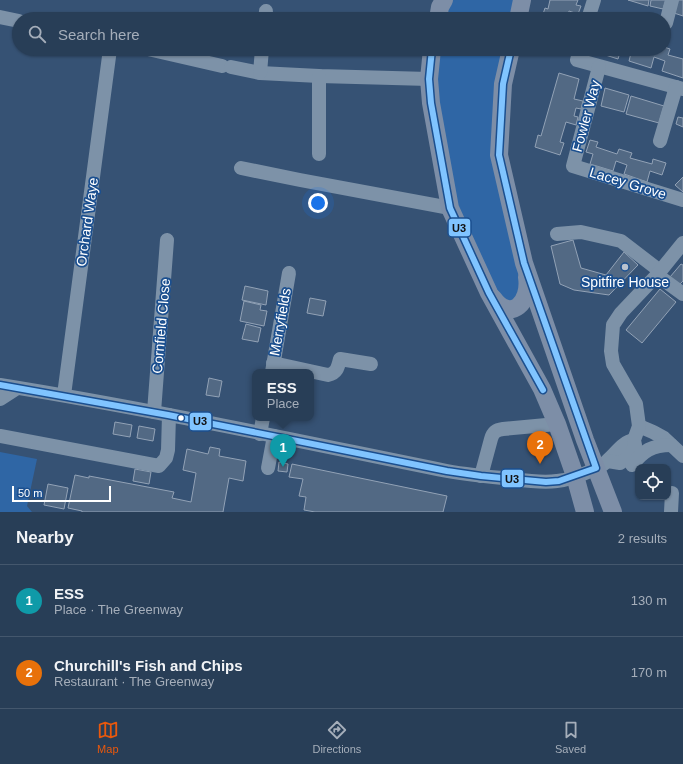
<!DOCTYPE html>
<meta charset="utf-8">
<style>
:root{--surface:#283e57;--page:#30455d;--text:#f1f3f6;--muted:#a5aeba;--line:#44576d;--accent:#ea580c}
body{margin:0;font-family:Helvetica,sans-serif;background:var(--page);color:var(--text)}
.controls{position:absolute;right:12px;bottom:12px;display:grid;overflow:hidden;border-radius:8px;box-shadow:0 1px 3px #0004}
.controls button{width:36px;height:36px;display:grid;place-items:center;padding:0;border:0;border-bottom:1px solid var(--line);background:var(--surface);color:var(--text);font:20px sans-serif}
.scale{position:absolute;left:12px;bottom:10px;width:99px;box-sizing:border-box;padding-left:4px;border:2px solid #fff;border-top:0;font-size:11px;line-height:14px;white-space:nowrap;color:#fff;-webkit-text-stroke:3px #1b4f8f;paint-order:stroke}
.you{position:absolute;left:318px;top:203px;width:14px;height:14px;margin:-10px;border:3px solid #fff;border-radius:50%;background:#1a73e8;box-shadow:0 0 0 6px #1a73e833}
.badge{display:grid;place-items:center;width:26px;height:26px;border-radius:50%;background:var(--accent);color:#fff;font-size:13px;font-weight:700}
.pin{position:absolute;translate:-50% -33px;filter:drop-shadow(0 1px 2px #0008)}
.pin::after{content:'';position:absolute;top:21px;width:14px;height:12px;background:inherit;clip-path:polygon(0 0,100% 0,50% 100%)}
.popup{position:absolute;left:252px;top:369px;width:62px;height:52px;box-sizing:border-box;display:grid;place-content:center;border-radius:8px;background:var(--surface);filter:drop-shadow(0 1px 3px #0005);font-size:13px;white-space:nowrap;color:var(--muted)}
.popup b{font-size:15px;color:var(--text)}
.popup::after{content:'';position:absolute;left:50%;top:100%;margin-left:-8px;border:8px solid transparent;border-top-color:var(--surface)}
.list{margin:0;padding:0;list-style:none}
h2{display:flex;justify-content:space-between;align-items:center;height:52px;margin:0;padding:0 16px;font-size:17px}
h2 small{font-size:13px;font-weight:400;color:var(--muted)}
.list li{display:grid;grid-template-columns:26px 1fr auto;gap:12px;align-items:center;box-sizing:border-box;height:72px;padding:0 16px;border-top:1px solid var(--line)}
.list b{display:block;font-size:15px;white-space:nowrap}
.list p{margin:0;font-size:13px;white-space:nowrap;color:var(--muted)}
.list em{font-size:13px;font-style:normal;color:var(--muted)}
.icon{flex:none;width:22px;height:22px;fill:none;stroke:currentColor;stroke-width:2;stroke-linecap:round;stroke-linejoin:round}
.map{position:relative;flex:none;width:683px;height:512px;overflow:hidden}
.search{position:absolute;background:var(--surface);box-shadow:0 1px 3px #0004;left:12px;right:12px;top:12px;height:44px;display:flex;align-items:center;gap:10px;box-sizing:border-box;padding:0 14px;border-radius:22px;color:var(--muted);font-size:15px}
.sheet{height:196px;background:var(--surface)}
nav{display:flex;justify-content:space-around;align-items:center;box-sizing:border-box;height:56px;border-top:1px solid var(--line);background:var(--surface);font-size:11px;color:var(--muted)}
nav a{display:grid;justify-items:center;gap:2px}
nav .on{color:var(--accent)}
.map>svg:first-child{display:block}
.green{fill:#2f66a5}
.building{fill:#526984;stroke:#92a2b6}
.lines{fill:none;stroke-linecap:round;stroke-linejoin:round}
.minor{stroke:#7d92a8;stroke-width:14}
.major{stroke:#7d8ea7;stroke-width:18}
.bus-1-casing{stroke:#1b4f8f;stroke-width:9}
.bus-1{stroke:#80c4ff;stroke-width:6}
.poi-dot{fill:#b9c2ce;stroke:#1b4f8f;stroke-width:1.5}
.bus-dot{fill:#fff;stroke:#1b4f8f;stroke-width:1.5}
.labels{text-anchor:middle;stroke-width:3.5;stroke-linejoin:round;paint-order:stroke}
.street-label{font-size:14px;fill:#fff;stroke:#1b4f8f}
.poi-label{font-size:14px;fill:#fff;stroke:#1b4f8f}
.line-badge{stroke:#1b4f8f;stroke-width:1.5}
.pale-badge-label{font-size:11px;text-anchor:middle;font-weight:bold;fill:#111}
</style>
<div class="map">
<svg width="683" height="512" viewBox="0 0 683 512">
<rect width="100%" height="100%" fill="#365274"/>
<g class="green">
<path d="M444,0H522L518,19H438Z"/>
<path d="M432,49H511L499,155L527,293L503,308L450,208Z"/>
<path d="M0,452L37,459L27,506L32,512H0Z"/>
</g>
<g class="building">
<path d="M550,0H578L576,5L581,6L578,14L569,11L567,19H544L546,15L543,14L545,8L548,9Z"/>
<path d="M628,0H649L648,6Z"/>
<path d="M651,0H666L663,9L650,6Z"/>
<path d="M678,0H683V16L674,13Z"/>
<path d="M664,47L670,49L668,55L683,59V78L662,71L665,61L654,57L651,68L629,61L632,49H631H649L656,51V49H664Z"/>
<path d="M597,49H621L618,59L596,52Z"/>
<path d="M559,73L579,79L574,99L583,101L581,109L576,108L574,116L578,117L576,125L566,122L560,142L564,143L560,155L535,147L538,135L541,136Z"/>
<path d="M605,88L629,95L624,112L601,106Z"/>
<path d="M631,96L664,106L659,123L626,114Z"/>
<path d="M678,117L683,118V127L676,124Z"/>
<path d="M590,140L598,142L596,147L617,154L619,149L632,153L630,158L652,164L653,159L666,163L662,175L650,171L647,182L624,174L627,165L616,161L613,171L590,164L593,154L586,152Z"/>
<path d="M683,177V192L675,185Z"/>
<path d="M573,240L581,268L606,275L624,252L638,265L609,295L574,290L560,284L551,246Z"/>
<path d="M681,264L683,265V281L679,285L670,277Z"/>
<path d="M245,286L268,291L266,305L242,300Z"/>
<path d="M660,289L676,302L642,343L626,330Z"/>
<path d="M310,298L326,301L323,316L307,313Z"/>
<path d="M244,301L261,305L260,310L267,311L264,326L240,321Z"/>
<path d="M246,324L261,328L258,342L242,339Z"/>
<path d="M209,378L222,381L219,397L206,395Z"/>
<path d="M115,422L132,425L130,437L113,434Z"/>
<path d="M139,426L155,429L153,441L137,438Z"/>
<path d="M210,447L220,449L219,456L246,461L243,481L229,478L223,512H82V511L68,508L75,475L89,478V476L174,492L172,498L191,502L196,473L183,470L187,449L208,454Z"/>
<path d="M279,462L288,464L287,472L278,471Z"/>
<path d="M292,464L447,496L443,512H315L304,510L306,497L299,496L303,479L289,477Z"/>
<path d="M135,469L151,472L149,484L133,481Z"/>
<path d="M48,484L68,488L64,509L44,505Z"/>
</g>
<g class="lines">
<g class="minor">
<path d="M0,17L19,21"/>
<path d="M265,19L266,11"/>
<path d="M588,19L594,0"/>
<path d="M666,23L672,0"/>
<path d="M148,49L222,66"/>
<path d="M580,49L577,60L683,89"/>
<path d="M231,67L260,73L319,76L429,79"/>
<path d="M599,67L573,166L683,200"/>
<path d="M260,73L262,49"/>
<path d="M660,141L676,87"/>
<path d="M319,154V76"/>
<path d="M241,168L300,180L450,208"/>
<path d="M557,234L581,232L621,241L660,271"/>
<path d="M657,275L683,294"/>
<path d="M273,363L328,375C337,373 338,367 340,359L371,364"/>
<path d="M272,372L289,273"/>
<path d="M0,385C150,409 298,441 447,471C469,475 491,477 514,479C528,481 543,483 557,481C570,480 584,474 595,469C599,467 605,464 608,460C616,453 623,442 634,440"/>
<path d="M64,395L110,49"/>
<path d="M0,399L17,388"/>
<path d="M154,412L167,240"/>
<path d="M639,426L653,432L664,438L683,456"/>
<path d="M260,434L263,418"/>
<path d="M0,436L159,466L166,458L168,450L169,415"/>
<path d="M608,461L620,463L627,458L632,453L635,445L634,440L639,426L636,404L613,364L611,351L613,325L621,313L657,275L683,243"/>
<path d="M632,465C643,451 652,445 671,445"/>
<path d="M268,468L274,436"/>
<path d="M481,476L491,439C493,432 496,430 503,429L557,424"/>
<path d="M671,512L672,493"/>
</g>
<g class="major">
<path d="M438,19L440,7L444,0"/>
<path d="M518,19L522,0"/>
<path d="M432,49L429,79L431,103L450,208L489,293L542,389L557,424L575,476L585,512"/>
<path d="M511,49L503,84L499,155L524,263L585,440L613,512"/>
<path d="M493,298C511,323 531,302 527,277"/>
</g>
<defs>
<g id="bus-1">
<path d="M432,49L429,79L431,103L450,208L489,293L543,390"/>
<path d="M0,385L168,415L447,471L481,476L546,482L559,481L596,468L524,263L499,155L503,84L511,49"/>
</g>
</defs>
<use href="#bus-1" class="bus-1-casing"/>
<use href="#bus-1" class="bus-1"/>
</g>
<circle class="poi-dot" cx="625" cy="267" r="4"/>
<circle class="bus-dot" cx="181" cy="418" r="3.5"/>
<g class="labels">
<g class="street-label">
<text transform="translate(586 116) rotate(-75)" y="5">Fowler Way</text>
<text transform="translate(628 183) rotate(17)" y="5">Lacey Grove</text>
<text transform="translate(87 222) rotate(-82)" y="5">Orchard Waye</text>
<text transform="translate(280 322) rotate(-80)" y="5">Merryfields</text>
<text transform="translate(161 326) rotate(-85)" y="5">Cornfield Close</text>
</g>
<g class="poi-label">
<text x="625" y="287">Spitfire House</text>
</g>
</g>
<g class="line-badge">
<rect x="448" y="218" width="23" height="19" rx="4" fill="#80c4ff"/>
<rect x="189" y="412" width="23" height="19" rx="4" fill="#80c4ff"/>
<rect x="501" y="469" width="23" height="19" rx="4" fill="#80c4ff"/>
</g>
<g class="pale-badge-label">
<text x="459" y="232">U3</text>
<text x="200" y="425">U3</text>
<text x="512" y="483">U3</text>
</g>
</svg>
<div class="controls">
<button><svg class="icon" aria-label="locate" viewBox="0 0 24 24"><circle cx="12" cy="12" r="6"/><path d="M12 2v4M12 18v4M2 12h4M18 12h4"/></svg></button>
</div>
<div class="scale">50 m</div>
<div class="you"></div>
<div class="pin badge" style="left:283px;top:467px;background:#0f9aa8">1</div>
<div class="popup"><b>ESS</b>Place</div>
<div class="pin badge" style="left:540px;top:464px;background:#e8710a">2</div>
<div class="search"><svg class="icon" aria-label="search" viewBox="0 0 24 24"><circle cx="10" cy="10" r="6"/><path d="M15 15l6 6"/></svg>Search here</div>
</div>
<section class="sheet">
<h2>Nearby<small>2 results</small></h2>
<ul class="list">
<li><span class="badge" style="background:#0f9aa8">1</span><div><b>ESS</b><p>Place · The Greenway</p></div><em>130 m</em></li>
<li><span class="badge" style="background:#e8710a">2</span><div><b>Churchill's Fish and Chips</b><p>Restaurant · The Greenway</p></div><em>170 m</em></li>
</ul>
</section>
<nav>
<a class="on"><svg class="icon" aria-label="map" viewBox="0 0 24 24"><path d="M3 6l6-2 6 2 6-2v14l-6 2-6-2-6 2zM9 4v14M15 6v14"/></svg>Map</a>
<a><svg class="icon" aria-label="directions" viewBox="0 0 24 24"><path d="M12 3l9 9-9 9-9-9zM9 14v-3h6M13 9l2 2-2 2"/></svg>Directions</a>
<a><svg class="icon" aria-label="saved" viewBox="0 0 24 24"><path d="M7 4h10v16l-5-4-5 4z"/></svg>Saved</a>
</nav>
